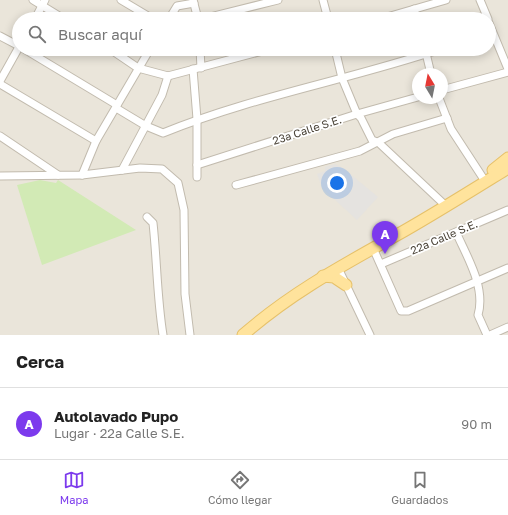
<!DOCTYPE html>
<html lang="es">
<meta charset="utf-8">
<style>
:root{--surface:#fff;--page:#f6f6f6;--text:#222;--muted:#767676;--line:#e0e0e0;--accent:#7c3aed}
body{margin:0;font-family:"Golos Text",sans-serif;background:var(--page);color:var(--text)}
.compass{position:absolute;left:412px;top:68px;width:36px;height:36px;border-radius:50%;background:var(--surface);box-shadow:0 2px 10px #0003;rotate:350deg}
.you{position:absolute;left:337px;top:183px;width:14px;height:14px;margin:-10px;border:3px solid #fff;border-radius:50%;background:#1a73e8;box-shadow:0 0 0 6px #1a73e833}
.badge{display:grid;place-items:center;width:26px;height:26px;border-radius:50%;background:var(--accent);color:#fff;font-size:13px;font-weight:700}
.pin{position:absolute;translate:-50% -33px;filter:drop-shadow(0 1px 2px #0008)}
.pin::after{content:'';position:absolute;top:21px;width:14px;height:12px;background:inherit;clip-path:polygon(0 0,100% 0,50% 100%)}
.list{margin:0;padding:0;list-style:none}
h2{display:flex;justify-content:space-between;align-items:center;height:52px;margin:0;padding:0 16px;font-size:17px}
h2 small{font-size:13px;font-weight:400;color:var(--muted)}
.list li{display:grid;grid-template-columns:26px 1fr auto;gap:12px;align-items:center;box-sizing:border-box;height:72px;padding:0 16px;border-top:1px solid var(--line)}
.list b{display:block;font-size:15px;white-space:nowrap}
.list p{margin:0;font-size:13px;white-space:nowrap;color:var(--muted)}
.list em{font-size:13px;font-style:normal;color:var(--muted)}
.icon{flex:none;width:22px;height:22px;fill:none;stroke:currentColor;stroke-width:2;stroke-linecap:round;stroke-linejoin:round}
.map{position:relative;flex:none;width:508px;height:335px;overflow:hidden}
.search{position:absolute;background:var(--surface);box-shadow:0 2px 10px #0003;left:12px;right:12px;top:12px;height:44px;display:flex;align-items:center;gap:10px;box-sizing:border-box;padding:0 14px;border-radius:22px;color:var(--muted);font-size:15px}
.sheet{height:124px;background:var(--surface)}
nav{display:flex;justify-content:space-around;align-items:center;box-sizing:border-box;height:56px;border-top:1px solid var(--line);background:var(--surface);font-size:11px;color:var(--muted)}
nav a{display:grid;justify-items:center;gap:2px}
nav .on{color:var(--accent)}
.map>svg:first-child{display:block}
.residential{fill:#eae5da;fill-rule:evenodd}
.green{fill:#d2eab5}
.parking{fill:#e5e3e0}
.lines{fill:none;stroke-linecap:round;stroke-linejoin:round}
.minor-casing{stroke:#c2bbae;stroke-width:9}
.primary-casing{stroke:#e6c16a;stroke-width:13}
.minor{stroke:#fff;stroke-width:7}
.primary{stroke:#ffe39c;stroke-width:11}
.labels{text-anchor:middle;stroke-width:3.5;stroke-linejoin:round;paint-order:stroke}
.street-label{font-size:11px;fill:#4b4439;stroke:#fff}
</style>
<div class="map">
<svg width="508" height="335" viewBox="0 0 508 335">
<rect width="100%" height="100%" fill="#f6f3ec"/>
<path class="residential" d="M0,0H508V335H0ZM19,19H489V49H19ZM418,74H442V98H418Z"/>
<path class="green" d="M40,180L56,183L58,180L136,230L42,265L17,185Z"/>
<path class="parking" d="M335,164L343,168L378,197L357,220L322,188L317,174L325,171V167Z"/>
<g class="lines">
<defs>
<g id="minor">
<path d="M33,0L64,19"/>
<path d="M121,0L153,19"/>
<path d="M193,0L198,19"/>
<path d="M323,0L328,19"/>
<path d="M480,0L488,19"/>
<path d="M414,9L417,19"/>
<path d="M35,19L45,0"/>
<path d="M169,19L177,6L194,3"/>
<path d="M202,19L278,0"/>
<path d="M380,19L446,0"/>
<path d="M489,23L508,69"/>
<path d="M0,36L19,46"/>
<path d="M24,49L117,105"/>
<path d="M110,49L138,68L168,76L270,49"/>
<path d="M200,49L201,68"/>
<path d="M335,49L342,78L357,114L361,118L372,140L379,143L447,207"/>
<path d="M425,49L431,74"/>
<path d="M193,69L197,119V177"/>
<path d="M0,81L19,47"/>
<path d="M0,84L96,141"/>
<path d="M442,90L508,72"/>
<path d="M439,98L451,129L483,178"/>
<path d="M116,108L146,126L163,133C254,96 349,80 441,49"/>
<path d="M0,136L58,175"/>
<path d="M197,165L357,114L418,97"/>
<path d="M122,170L162,95L168,76"/>
<path d="M82,175L96,141L150,49"/>
<path d="M0,176L82,175L140,168L162,169L178,183L184,210L185,294L190,335"/>
<path d="M236,185L360,151L393,134L447,118"/>
<path d="M147,217L153,223C157,260 157,298 163,335"/>
<path d="M456,232C467,257 486,287 478,315L487,335"/>
<path d="M373,248L401,311H408L508,268"/>
<path d="M381,264L508,210"/>
<path d="M338,268L370,335"/>
<path d="M490,335L508,327"/>
</g>
<g id="primary">
<path d="M493,170L508,158"/>
<path d="M323,276L334,277L346,285"/>
<path d="M243,335C293,291 347,263 404,231C439,211 474,189 508,168"/>
</g>
</defs>
<use href="#minor" class="minor-casing"/>
<use href="#primary" class="primary-casing"/>
<use href="#minor" class="minor"/>
<use href="#primary" class="primary"/>
</g>
<g class="labels">
<g class="street-label">
<text transform="translate(307 130) rotate(-18)" y="4">23a Calle S.E.</text>
<text transform="translate(444 237) rotate(-23)" y="4">22a Calle S.E.</text>
</g>
</g>
</svg>
<svg class="compass" viewBox="-18 -18 36 36"><path d="M0-13l5 13h-10z" fill="#e53935"/><path d="M0 13l5-13h-10z" fill="#767676"/></svg>
<div class="you"></div>
<div class="pin badge" style="left:385px;top:254px">A</div>
<div class="search"><svg class="icon" aria-label="search" viewBox="0 0 24 24"><circle cx="10" cy="10" r="6"/><path d="M15 15l6 6"/></svg>Buscar aquí</div>
</div>
<section class="sheet">
<h2>Cerca<small></small></h2>
<ul class="list">
<li><span class="badge">A</span><div><b>Autolavado Pupo</b><p>Lugar · 22a Calle S.E.</p></div><em>90 m</em></li>
</ul>
</section>
<nav>
<a class="on"><svg class="icon" aria-label="map" viewBox="0 0 24 24"><path d="M3 6l6-2 6 2 6-2v14l-6 2-6-2-6 2zM9 4v14M15 6v14"/></svg>Mapa</a>
<a><svg class="icon" aria-label="directions" viewBox="0 0 24 24"><path d="M12 3l9 9-9 9-9-9zM9 14v-3h6M13 9l2 2-2 2"/></svg>Cómo llegar</a>
<a><svg class="icon" aria-label="saved" viewBox="0 0 24 24"><path d="M7 4h10v16l-5-4-5 4z"/></svg>Guardados</a>
</nav>
